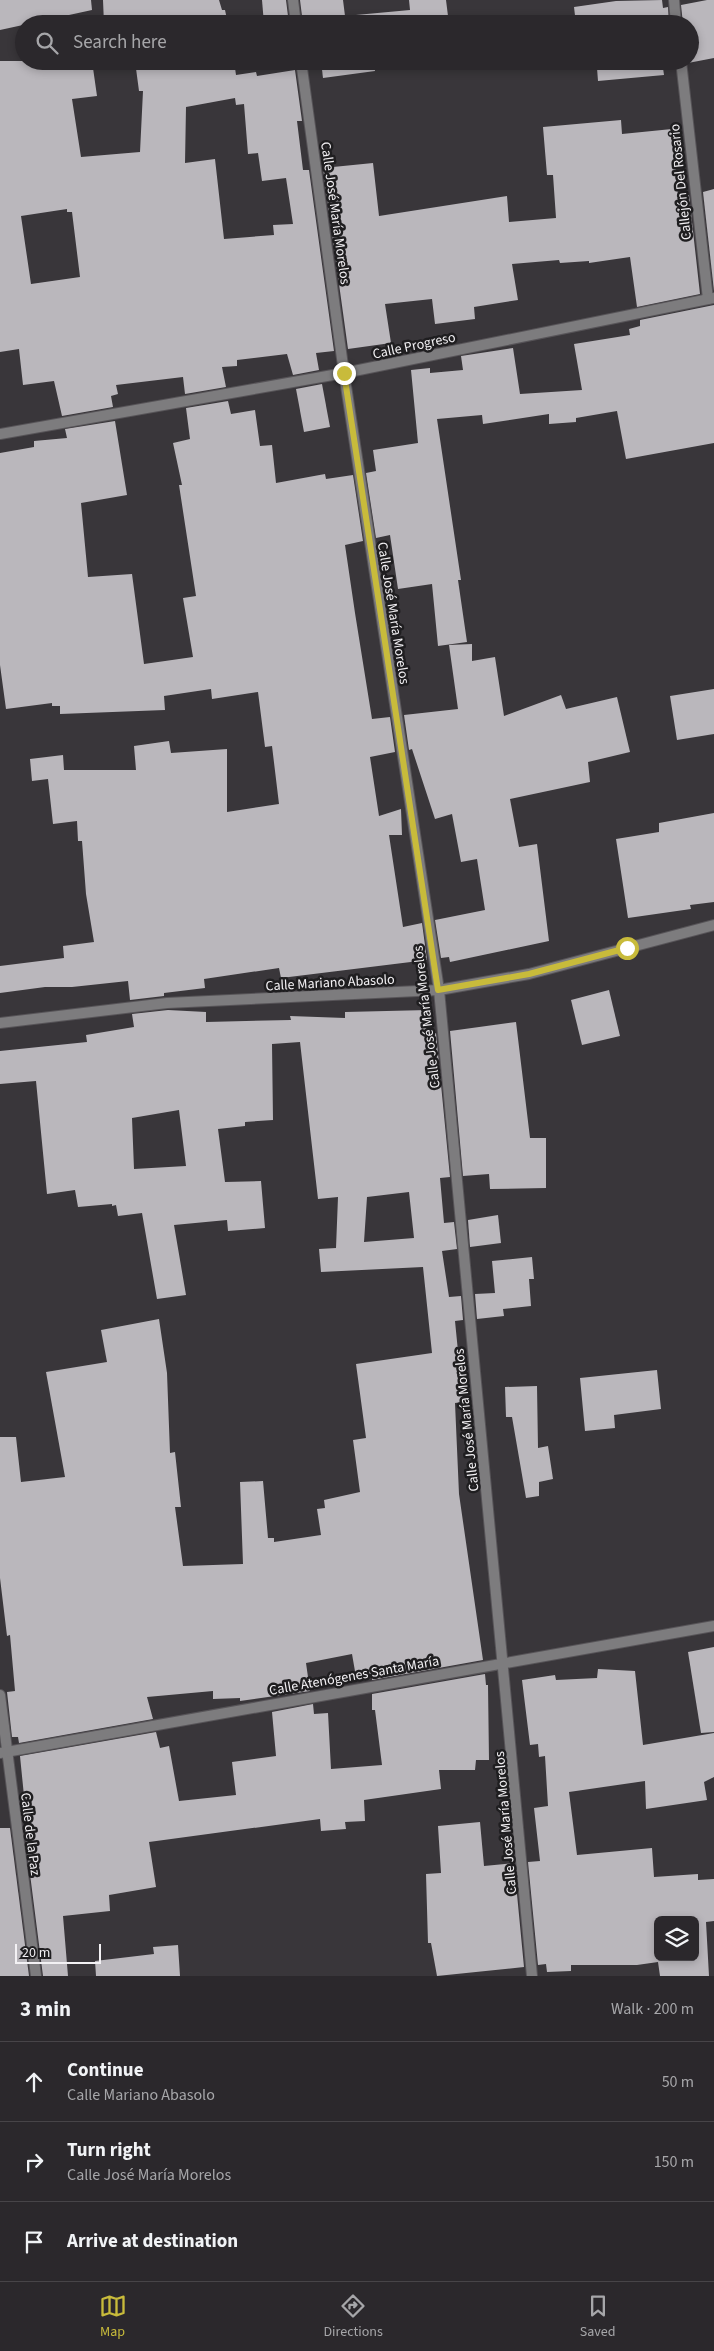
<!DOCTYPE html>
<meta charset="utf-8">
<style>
:root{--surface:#2b282c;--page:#333034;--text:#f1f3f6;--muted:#a6a6a9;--line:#474448;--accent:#c8bb3b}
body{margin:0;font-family:"Source Sans 3",sans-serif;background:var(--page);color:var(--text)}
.controls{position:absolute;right:15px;bottom:15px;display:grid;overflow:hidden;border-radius:8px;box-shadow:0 2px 8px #0003}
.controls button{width:45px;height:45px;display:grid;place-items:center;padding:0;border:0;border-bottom:1px solid var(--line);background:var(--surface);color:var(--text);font:25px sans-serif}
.scale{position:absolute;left:15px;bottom:12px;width:86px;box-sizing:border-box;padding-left:5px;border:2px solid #f3f1f4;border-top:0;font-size:14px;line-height:18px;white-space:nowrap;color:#f3f1f4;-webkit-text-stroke:4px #1f1e20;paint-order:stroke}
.stop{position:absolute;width:15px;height:15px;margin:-11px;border:4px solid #c8bb3b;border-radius:50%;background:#fff}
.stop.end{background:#c8bb3b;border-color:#fff;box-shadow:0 1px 5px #0008}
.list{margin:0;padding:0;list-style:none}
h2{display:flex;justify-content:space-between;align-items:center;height:65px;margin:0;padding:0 20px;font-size:21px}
h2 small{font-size:16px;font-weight:400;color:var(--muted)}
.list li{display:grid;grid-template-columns:32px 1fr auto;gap:15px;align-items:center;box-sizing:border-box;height:80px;padding:0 20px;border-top:1px solid var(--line)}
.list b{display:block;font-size:19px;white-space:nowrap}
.list p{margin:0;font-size:16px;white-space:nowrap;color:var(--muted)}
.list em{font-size:16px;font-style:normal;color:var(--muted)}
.icon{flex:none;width:28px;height:28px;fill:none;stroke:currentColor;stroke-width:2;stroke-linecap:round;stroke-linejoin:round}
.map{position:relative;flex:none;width:714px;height:1976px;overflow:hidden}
.search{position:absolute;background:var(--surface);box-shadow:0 2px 8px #0003;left:15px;right:15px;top:15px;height:55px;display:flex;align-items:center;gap:12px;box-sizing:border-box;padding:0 18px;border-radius:28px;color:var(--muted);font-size:19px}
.sheet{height:305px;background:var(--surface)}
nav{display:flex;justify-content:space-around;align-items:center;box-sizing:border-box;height:70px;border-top:1px solid var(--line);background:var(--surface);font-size:14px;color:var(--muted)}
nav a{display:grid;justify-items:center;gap:2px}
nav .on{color:var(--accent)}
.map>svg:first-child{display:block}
.building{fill:#bab7bc;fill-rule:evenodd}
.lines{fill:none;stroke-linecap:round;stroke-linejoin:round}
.minor-casing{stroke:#575458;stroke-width:12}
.minor{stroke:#7d7c7e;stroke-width:10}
.route{stroke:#c8bb3b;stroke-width:6}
.labels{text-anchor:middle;stroke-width:5;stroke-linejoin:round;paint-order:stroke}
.street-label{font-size:14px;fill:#f3f1f4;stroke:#1f1e20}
</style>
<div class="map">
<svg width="714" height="1976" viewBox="0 0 714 1976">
<rect width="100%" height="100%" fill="#39363a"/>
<g class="building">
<path d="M0,0H91L92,10L0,30Z"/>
<path d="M103,0H219L222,10H225L228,24H104Z"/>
<path d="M262,0H286L289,24H264Z"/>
<path d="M300,0H343L345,16L410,10L409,0H446L449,24H303Z"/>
<path d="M662,0L663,8L668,7L669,24H576L574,7L616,1Z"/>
<path d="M707,0H714V58L688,63L690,61V24H683L681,5Z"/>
<path d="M0,61H92L97,96L72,99L81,157L140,152L143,91H139L135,61H234L236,75L256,72L257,76L295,70L302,121H297L303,170H309L334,351L316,353L319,370L293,375L287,354L237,360V366L222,367L226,387L185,394L183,377L116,385L118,394L111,396L113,407L62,416L54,381L23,385L19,349L0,352ZM235,98L236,105L244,104L248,154L258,153L262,181L286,178L293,224L273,225L274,235L224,239L215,159L185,163L186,107ZM67,209V212H72L80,277L31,284L21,216Z"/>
<path d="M321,61H374L375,71L323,78Z"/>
<path d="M581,61H674L675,66L663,68L664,75L598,81L597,68L582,70Z"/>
<path d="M621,120L622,134L672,129L678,197L689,195L700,294L637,307L630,257L589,263V261L560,263L559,260L512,264L518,300L474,307L475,319L435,324L432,299L385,304L391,343L348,349L323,168L373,163L379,216L507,196L509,222L556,218L553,175H547L543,127Z"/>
<path d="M714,189V291L703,192Z"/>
<path d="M714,305V443L626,459L617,411L576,418V422L549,424V414L483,424L482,415L437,419L461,580H458L467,642L438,646L432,584L398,589L390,535L376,538L366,473L376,471L373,450L418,443L411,370L430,368V373L463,370L461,356L513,348L520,394L582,390L574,344L630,335L629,329L640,326V320Z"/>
<path d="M322,384L330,427L304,432L296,389Z"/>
<path d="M228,401L231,414L255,410L260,446L272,445L276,483L325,474L326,479L353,475L363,541L345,545L355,613L372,719L390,717L395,752L370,757L379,816L401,809L402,835H389L403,927L422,923L427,960L281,978L279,968L204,979L205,988L164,993V996L130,1000L128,981L72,987H45L0,993V966L64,958L63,946L94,942L86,894L82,841H78L77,821L53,824L48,779L32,781L30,759L63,755L64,770H136L134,746L169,741L171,753L227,749V812L279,804L272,746L265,747L258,692L212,699L211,689L164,696L165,710L60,714V706H52V703L6,709L0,665V453L34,447V441L67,438L65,429L115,421L127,495L81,503L88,577L132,574L144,664L193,657L183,598L196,596L179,485H182L173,443L190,439L186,408Z"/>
<path d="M472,644V661L495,657L504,716L561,695L566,709L617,697L630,752L588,762L590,782L510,799L519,847L537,844L549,941L450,962L449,957L441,958L435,920L485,910L477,859L461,862L452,814L435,819L412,749L409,750L404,715L458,709L449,645Z"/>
<path d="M714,689V734L677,740L670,696Z"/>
<path d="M714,813V902L690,905L691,909L628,918L616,839L659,832V823Z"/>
<path d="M609,990L620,1036L582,1045L571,1000Z"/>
<path d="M168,1010L206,1012V1022L291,1020L290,1016L345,1018V1012L428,1010V1034L436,1033L450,1177L440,1178L444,1223L454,1222L457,1249L442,1251L449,1297L461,1296L463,1320L455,1321L463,1402L455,1403L459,1494L483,1660L372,1680V1674L356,1677L352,1654L306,1663L310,1691L240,1701V1698L213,1699V1691L147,1697L153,1719L19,1743L18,1737H12L7,1692L15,1691L10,1635L7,1636L0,1578V1437H16L21,1482L65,1477L46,1372L107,1362L101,1330L159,1319L167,1373L170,1453L175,1452L181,1507H175L183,1566L243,1564L240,1482L263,1481L268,1538H274V1542L321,1535L317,1509L325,1508L324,1500L360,1492L353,1440L366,1438L356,1364L432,1353L423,1267L321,1272L319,1249L336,1248L338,1197L318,1199L300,1042L272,1044L273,1120L245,1122V1126L218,1129L225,1182L261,1181L265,1228L228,1231L227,1220L174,1225L186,1295L157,1299L142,1213L118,1216L116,1205L112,1206V1204L78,1207L75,1190L47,1194L36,1081L0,1084V1051L87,1042L86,1035L134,1027L132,1014ZM179,1110L186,1166L134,1169L132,1118ZM409,1192L414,1238L364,1242L367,1197Z"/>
<path d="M516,1022L530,1138H546V1188L490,1189L489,1174L463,1176L450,1031Z"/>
<path d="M498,1215L501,1243L470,1247L468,1220Z"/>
<path d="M532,1257L534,1279H529L531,1306L503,1309L504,1316L477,1319L475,1294L495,1293L492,1261Z"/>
<path d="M657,1370L661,1409L614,1415L615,1428L585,1431L580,1378Z"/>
<path d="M537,1386L538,1448L548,1446L553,1479L539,1482V1496L526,1498L512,1417H506L505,1387Z"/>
<path d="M714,1647V1732L701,1733L688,1652Z"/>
<path d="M598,1669L635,1671L643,1745L714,1733V1777L704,1782L707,1800L646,1809L645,1781L569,1792L577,1855L652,1848L654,1877L698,1874V1880L714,1879V1921L706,1922L709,1976H660L658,1962L637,1965H571V1971L547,1972L546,1964L538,1965L528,1862L540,1861L534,1808L548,1806L545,1756L539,1757L538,1744L530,1745L522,1680L555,1675L556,1680L597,1678ZM658,1920H695V1957H658Z"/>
<path d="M485,1674L486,1685H488L489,1760H476L475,1770H439L441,1789L364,1800L365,1821L345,1822L346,1829L321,1831L320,1819L149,1842L156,1887L109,1895L110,1911L63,1916L68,1976H43L24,1827L27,1826L20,1756L156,1732L160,1748L169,1746L179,1801L236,1795L232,1762L276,1756L272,1712L313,1704L314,1714L328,1713L331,1769L382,1765L375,1710H372V1694Z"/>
<path d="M480,1822L484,1866L514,1863L524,1967L437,1976L431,1943H428L426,1874L441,1873L438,1826Z"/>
<path d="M0,1828H10L29,1976H0Z"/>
<path d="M178,1945L180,1976H96L95,1961L154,1954L153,1947Z"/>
</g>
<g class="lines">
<defs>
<g id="minor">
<path d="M293,0L296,24"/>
<path d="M674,0L676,24"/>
<path d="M301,61L344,373L439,990L532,1976"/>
<path d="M681,61L708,299"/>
<path d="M0,434L344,373L714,298"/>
<path d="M0,1023L167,1003L439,990L529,974L714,925"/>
<path d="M0,1695L36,1976"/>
<path d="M0,1753L714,1626"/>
</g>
</defs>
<use href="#minor" class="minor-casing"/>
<use href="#minor" class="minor"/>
</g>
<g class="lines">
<path class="route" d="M344,373L438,990L529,974L627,948"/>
</g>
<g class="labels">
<g class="street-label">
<text transform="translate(680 182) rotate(-96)" y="5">Callejón Del Rosario</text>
<text transform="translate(336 213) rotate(82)" y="5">Calle José María Morelos</text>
<text transform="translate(414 345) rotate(-12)" y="5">Calle Progreso</text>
<text transform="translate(394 613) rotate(81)" y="5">Calle José María Morelos</text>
<text transform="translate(330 982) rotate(-3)" y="5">Calle Mariano Abasolo</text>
<text transform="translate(426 1017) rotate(-97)" y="5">Calle José María Morelos</text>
<text transform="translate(466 1420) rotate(-96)" y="5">Calle José María Morelos</text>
<text transform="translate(354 1675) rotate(-10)" y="5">Calle Atenógenes Santa María</text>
<text transform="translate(505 1823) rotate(-95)" y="5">Calle José María Morelos</text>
<text transform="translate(31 1834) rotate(83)" y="5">Calle de la Paz</text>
</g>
</g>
</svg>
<div class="controls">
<button><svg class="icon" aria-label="layers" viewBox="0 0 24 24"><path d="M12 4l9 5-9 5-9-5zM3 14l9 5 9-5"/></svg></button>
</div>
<div class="scale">20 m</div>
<div class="stop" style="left:627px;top:948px"></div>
<div class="stop end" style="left:344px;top:373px"></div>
<div class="search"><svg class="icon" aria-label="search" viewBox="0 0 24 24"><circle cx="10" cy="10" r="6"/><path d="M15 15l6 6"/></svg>Search here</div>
</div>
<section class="sheet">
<h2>3 min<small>Walk · 200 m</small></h2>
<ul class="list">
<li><svg class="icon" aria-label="ahead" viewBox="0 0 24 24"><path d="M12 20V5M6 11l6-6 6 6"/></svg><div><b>Continue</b><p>Calle Mariano Abasolo</p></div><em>50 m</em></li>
<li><svg class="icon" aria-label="right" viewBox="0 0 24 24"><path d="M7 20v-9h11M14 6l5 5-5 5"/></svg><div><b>Turn right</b><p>Calle José María Morelos</p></div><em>150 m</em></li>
<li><svg class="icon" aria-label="arrive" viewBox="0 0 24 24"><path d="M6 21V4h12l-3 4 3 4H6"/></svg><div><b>Arrive at destination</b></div></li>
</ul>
</section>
<nav>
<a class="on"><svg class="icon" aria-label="map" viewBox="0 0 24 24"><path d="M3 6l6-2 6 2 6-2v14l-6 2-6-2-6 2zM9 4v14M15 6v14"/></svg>Map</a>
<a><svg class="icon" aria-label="directions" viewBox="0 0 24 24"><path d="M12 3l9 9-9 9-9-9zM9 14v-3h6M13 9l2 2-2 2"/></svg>Directions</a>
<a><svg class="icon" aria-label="saved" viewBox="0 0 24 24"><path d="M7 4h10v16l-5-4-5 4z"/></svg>Saved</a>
</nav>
